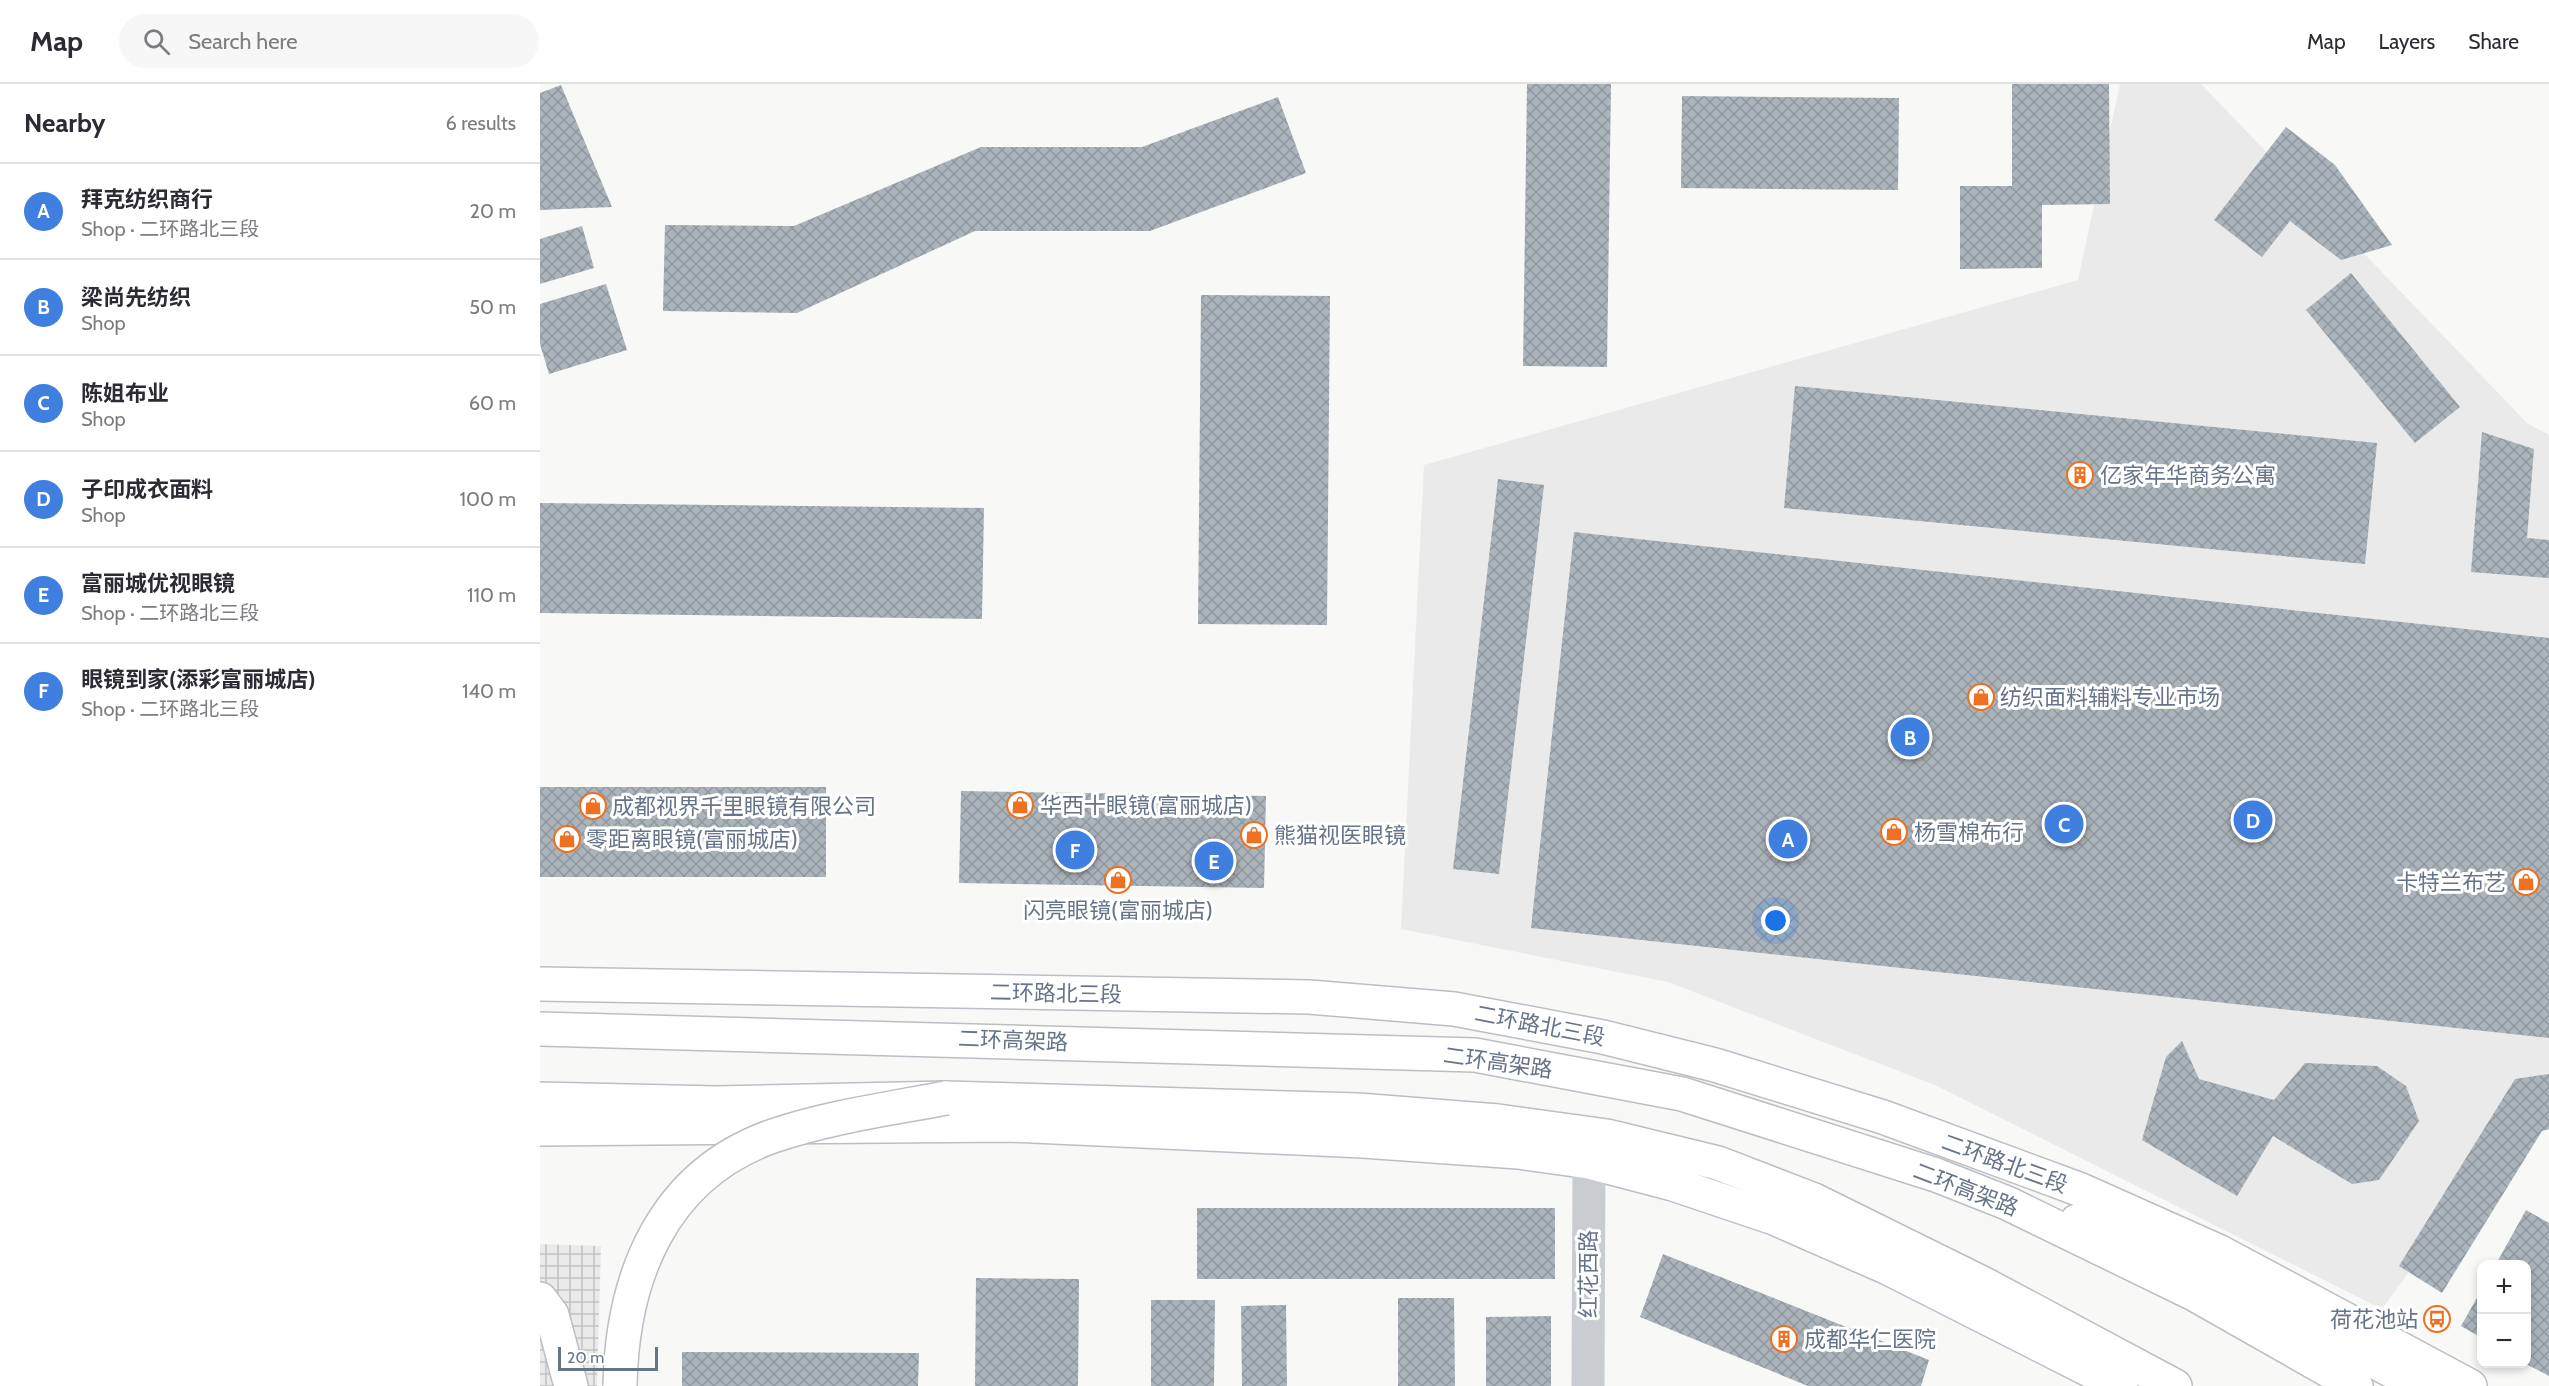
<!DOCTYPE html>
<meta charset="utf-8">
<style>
:root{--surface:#fff;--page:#f7f7f7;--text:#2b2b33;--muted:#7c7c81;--line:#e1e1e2;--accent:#2563eb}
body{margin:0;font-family:Cabin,"Noto Sans SC",sans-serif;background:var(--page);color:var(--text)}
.controls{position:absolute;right:18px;bottom:18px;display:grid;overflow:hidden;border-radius:12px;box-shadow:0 3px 9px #0003}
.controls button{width:54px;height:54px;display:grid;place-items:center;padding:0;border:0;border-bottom:2px solid var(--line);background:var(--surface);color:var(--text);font:30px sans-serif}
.scale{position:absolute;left:18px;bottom:15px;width:100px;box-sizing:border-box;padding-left:6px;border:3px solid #667489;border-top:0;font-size:16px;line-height:21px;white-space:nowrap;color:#667489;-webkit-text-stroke:4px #fff;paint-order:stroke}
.you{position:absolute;left:1236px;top:837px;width:21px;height:21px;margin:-15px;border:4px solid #fff;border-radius:50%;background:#1a73e8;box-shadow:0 0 0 9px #1a73e833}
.badge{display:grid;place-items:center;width:39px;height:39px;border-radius:50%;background:var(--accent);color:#fff;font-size:20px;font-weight:700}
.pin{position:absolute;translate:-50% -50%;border:3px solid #fff;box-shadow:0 2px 6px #0006}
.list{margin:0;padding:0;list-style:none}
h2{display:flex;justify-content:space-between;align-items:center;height:78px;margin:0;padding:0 24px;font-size:26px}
h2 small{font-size:20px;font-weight:400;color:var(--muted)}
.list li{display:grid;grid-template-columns:39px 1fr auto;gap:18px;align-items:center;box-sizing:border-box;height:96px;padding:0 24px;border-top:2px solid var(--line)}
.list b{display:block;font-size:22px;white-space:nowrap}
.list p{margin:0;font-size:20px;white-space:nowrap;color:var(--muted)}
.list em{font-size:20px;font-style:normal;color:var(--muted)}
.icon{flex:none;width:33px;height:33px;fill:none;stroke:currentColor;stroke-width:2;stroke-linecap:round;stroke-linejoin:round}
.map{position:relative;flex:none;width:2009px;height:1302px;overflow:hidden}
header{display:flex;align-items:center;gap:36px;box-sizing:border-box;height:84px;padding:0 30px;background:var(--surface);border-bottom:2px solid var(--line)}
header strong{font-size:28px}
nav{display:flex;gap:33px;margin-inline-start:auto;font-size:21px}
.search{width:420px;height:54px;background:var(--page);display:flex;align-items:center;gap:15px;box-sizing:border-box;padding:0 21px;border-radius:33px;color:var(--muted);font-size:22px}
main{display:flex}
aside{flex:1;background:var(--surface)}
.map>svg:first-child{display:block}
.built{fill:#e9eae9}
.industrial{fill:url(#industrial-grid)}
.building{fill:url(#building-cross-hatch)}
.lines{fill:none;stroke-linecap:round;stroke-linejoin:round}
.secondary-casing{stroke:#bbbfc5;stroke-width:36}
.highway-casing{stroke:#bbbec2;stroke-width:36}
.street{stroke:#c9ccd0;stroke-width:33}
.secondary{stroke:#fff;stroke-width:33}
.highway{stroke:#fff;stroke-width:33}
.highway-bridge-casing{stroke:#bbbec2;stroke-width:36;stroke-linecap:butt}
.highway-bridge{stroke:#fff;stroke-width:33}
.labels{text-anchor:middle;stroke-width:6;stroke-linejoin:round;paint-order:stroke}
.poi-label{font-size:22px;fill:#667489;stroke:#fff;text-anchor:start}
.street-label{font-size:22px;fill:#667489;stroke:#fff}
</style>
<header>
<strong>Map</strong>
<div class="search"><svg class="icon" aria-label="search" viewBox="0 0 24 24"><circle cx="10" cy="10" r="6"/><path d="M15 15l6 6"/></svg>Search here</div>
<nav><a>Map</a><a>Layers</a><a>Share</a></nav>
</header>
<main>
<aside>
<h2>Nearby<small>6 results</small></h2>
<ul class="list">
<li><span class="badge" style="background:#3f7fe0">A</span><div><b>拜克纺织商行</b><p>Shop · 二环路北三段</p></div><em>20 m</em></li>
<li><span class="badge" style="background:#3f7fe0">B</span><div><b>梁尚先纺织</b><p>Shop</p></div><em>50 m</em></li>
<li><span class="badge" style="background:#3f7fe0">C</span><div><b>陈姐布业</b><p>Shop</p></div><em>60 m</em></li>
<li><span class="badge" style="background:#3f7fe0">D</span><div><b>子印成衣面料</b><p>Shop</p></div><em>100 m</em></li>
<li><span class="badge" style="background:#3f7fe0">E</span><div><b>富丽城优视眼镜</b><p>Shop · 二环路北三段</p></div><em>110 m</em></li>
<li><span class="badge" style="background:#3f7fe0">F</span><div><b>眼镜到家(添彩富丽城店)</b><p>Shop · 二环路北三段</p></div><em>140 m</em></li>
</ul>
</aside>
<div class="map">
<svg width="2009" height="1302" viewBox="0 0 2009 1302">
<defs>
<pattern id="industrial-grid" width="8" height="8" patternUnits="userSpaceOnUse" patternTransform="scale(1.5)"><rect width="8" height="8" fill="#e9eae9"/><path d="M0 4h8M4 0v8" fill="none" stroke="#c1c2c3"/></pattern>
<pattern id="building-cross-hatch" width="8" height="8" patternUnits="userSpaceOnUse" patternTransform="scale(1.5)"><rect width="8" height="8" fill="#acb4bb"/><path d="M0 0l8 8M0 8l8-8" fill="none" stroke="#90979e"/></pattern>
</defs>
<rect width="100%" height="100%" fill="#f8f9f6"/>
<path class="built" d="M1580,0H1661L1987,339L2009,351V1033L1979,1036L1842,1225L1395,1001L1128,898L861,845L884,381L1538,196Z"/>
<path class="industrial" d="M0,1160L61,1162L57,1302H0Z"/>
<g class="building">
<path d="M987,0H1071L1067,283L983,282Z"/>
<path d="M1472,0H1569L1570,120L1502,121V184L1420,185V102H1472Z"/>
<path d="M21,1L72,123L0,126V9Z"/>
<path d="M1142,12L1359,14L1358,106L1141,104Z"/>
<path d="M738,13L766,89L610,147H435L257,229L123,227L125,141L254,142L441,63H602Z"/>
<path d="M1746,43L1795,81L1852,161L1801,176L1750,137L1722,173L1674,136Z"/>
<path d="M42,142L54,184L0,200V155Z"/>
<path d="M1811,189L1920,323L1875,359L1766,226Z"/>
<path d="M66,200L87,266L9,290L0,260V220Z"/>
<path d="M661,211L790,212L787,541L658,540Z"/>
<path d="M1255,302L1837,359L1825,480L1244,424Z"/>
<path d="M1942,348L1994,365L1987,454L2009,456V494L1931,488Z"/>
<path d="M958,395L1004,401L959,790L913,785Z"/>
<path d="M0,419L444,424L442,535L0,529Z"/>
<path d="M1034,448L2009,554V954L991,844Z"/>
<rect x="0" y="703" width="286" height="90"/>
<path d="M421,707L726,712L724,804L419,799Z"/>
<path d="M1642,957L1659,995L1734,1016L1765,979L1837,982L1866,1002L1879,1037L1839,1096L1812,1100L1733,1052L1697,1112L1602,1056L1626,973Z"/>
<path d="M2009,990V1045L2002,1047L1902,1209L1859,1182L1975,995Z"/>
<rect x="657" y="1124" width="358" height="71"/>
<path d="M1986,1126L2009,1139V1292L1986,1280V1180H1956Z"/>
<path d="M1123,1170L1389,1276L1381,1302H1268L1100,1233Z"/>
<path d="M436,1194L539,1195L538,1302H435Z"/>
<path d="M1942,1205V1254L1921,1242Z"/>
<path d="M858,1214H914L915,1302H858Z"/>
<path d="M611,1216H675L674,1302H611Z"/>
<path d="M746,1221L747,1302H702L701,1222Z"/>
<path d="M1011,1232V1302H946V1233Z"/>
<path d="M142,1268L379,1269L378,1302H142Z"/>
</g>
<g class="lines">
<defs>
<g id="secondary">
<path d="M0,900L769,913L914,925L1063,953L1175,981L1343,1033L1541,1106L1680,1168L1930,1302"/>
<path d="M0,1045L469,1041L823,1057L978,1068L1049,1078L1133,1100L1234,1134L1348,1184L1581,1302"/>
</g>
<g id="highway">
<path d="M0,945L935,971L1142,1010L1396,1091L1467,1119L1654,1210L1816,1302"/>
<path d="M0,1015L176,1019L406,1014L818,1026L958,1037L1067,1052L1178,1079L1274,1116L1446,1201L1635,1302"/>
<path d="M1537,1137L1605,1154L1880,1302"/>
<path d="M0,1215L12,1231L31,1302"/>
</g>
</defs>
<use href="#secondary" class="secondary-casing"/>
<use href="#highway" class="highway-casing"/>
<path class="street" d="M1048,1302L1049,1078"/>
<use href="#secondary" class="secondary"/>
<use href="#highway" class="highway"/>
<defs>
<path id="highway-bridge" d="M80,1302C82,1193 122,1091 233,1052C289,1033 348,1025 406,1014"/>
</defs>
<use href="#highway-bridge" class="highway-bridge-casing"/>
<use href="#highway-bridge" class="highway-bridge"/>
</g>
<defs>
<symbol id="building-ring" viewBox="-11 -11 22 22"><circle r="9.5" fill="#fff" stroke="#ec7123" stroke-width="1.5"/><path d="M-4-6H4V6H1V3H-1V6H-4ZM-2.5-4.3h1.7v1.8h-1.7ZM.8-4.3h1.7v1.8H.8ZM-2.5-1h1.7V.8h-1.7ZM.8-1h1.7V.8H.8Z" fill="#ec7123"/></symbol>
<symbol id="shop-ring" viewBox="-11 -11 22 22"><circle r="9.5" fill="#fff" stroke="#ec7123" stroke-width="1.5"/><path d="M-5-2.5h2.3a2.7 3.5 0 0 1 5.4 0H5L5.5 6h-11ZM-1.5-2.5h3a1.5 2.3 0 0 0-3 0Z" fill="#ec7123"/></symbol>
<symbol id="bus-ring" viewBox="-11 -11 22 22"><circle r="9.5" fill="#fff" stroke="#ec7123" stroke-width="1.5"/><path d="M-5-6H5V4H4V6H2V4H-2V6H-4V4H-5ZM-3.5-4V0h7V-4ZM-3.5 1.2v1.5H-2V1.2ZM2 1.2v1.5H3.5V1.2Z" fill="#ec7123"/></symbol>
</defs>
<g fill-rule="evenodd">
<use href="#building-ring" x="1525" y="376" width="30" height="30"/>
<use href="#shop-ring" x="1426" y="598" width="30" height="30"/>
<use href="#shop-ring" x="465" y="706" width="30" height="30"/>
<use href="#shop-ring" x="38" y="707" width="30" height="30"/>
<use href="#shop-ring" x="1339" y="733" width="30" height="30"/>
<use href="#shop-ring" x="699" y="736" width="30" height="30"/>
<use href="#shop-ring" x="12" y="740" width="30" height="30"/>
<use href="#shop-ring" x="563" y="781" width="30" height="30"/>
<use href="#shop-ring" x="1971" y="783" width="30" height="30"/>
<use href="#bus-ring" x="1882" y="1220" width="30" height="30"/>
<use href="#building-ring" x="1229" y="1240" width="30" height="30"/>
</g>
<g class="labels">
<g class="poi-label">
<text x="1560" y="399">亿家年华商务公寓</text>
<text x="1460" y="621">纺织面料辅料专业市场</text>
<text x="500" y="729">华西十眼镜(富丽城店)</text>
<text x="72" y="730">成都视界千里眼镜有限公司</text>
<text x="1374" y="756">杨雪棉布行</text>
<text x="734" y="759">熊猫视医眼镜</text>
<text x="46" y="763">零距离眼镜(富丽城店)</text>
<text x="1966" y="806" text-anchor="end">卡特兰布艺</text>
<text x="578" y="834" text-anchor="middle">闪亮眼镜(富丽城店)</text>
<text x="1878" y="1243" text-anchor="end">荷花池站</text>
<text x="1264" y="1263">成都华仁医院</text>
</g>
<g class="street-label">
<text transform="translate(516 909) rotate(1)" y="8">二环路北三段</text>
<text transform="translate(1000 941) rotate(11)" y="8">二环路北三段</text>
<text transform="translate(473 956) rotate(2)" y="8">二环高架路</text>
<text transform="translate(958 978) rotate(8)" y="8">二环高架路</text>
<text transform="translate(1465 1079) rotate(20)" y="8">二环路北三段</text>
<text transform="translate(1426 1105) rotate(21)" y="8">二环高架路</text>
<text transform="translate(1048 1190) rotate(-90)" y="8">红花西路</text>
</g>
</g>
</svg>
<div class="controls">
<button>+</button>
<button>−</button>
</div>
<div class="scale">20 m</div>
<div class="you"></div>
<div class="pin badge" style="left:1248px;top:755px;background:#3f7fe0">A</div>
<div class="pin badge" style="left:1370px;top:653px;background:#3f7fe0">B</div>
<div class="pin badge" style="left:1524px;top:740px;background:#3f7fe0">C</div>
<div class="pin badge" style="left:1713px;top:736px;background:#3f7fe0">D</div>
<div class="pin badge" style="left:674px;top:777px;background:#3f7fe0">E</div>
<div class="pin badge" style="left:535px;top:766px;background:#3f7fe0">F</div>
</div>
</main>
